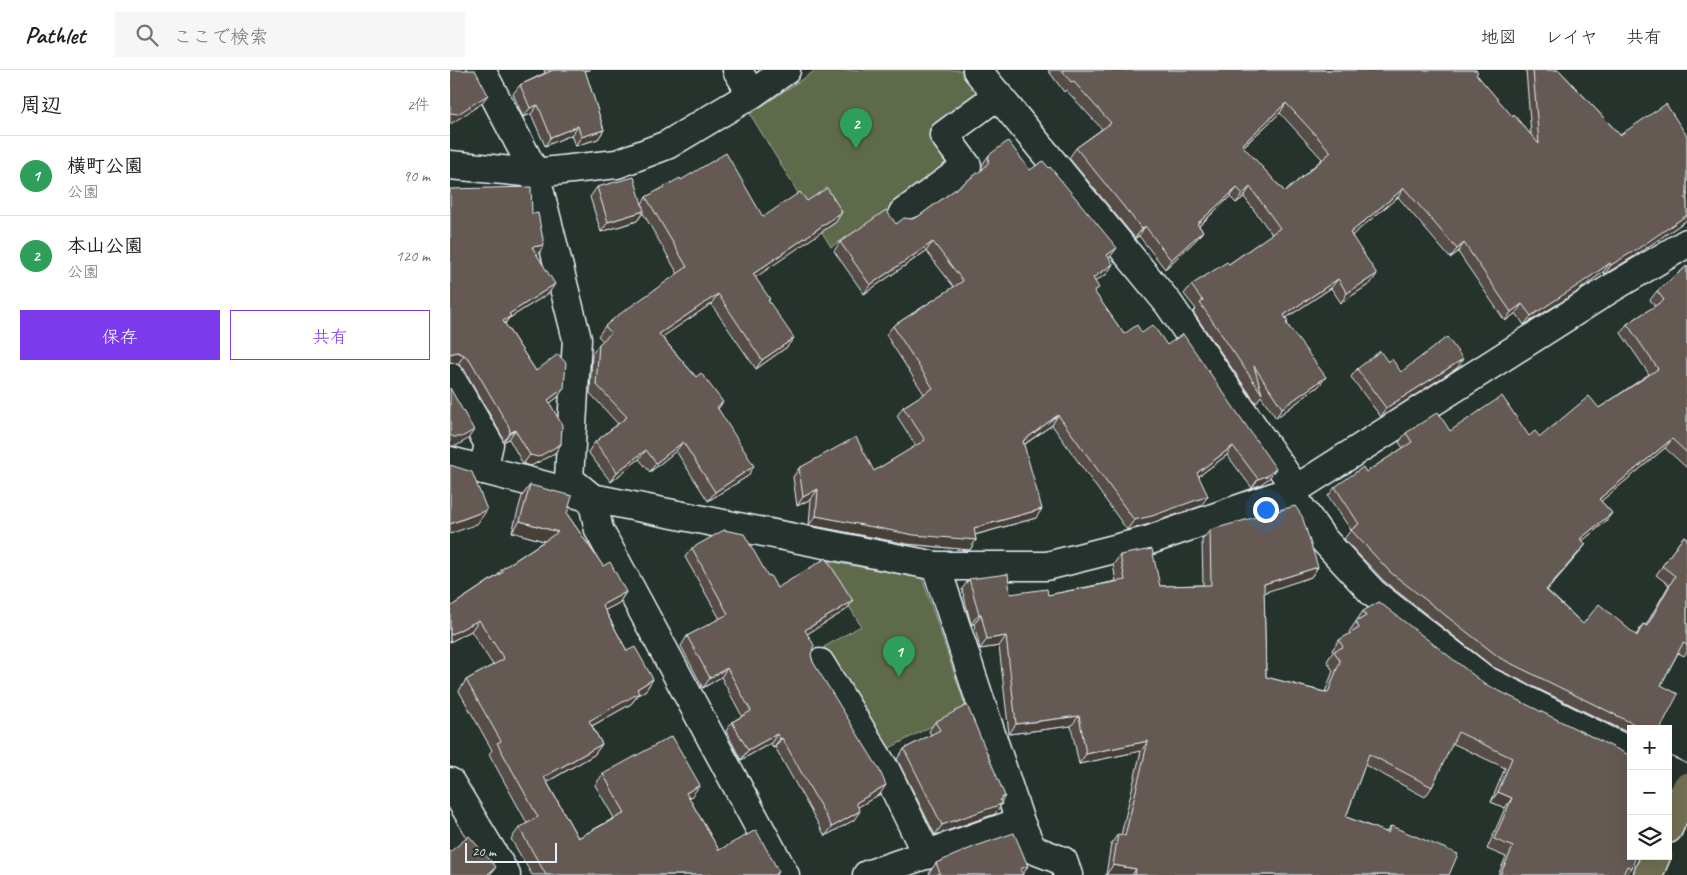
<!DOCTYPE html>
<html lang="ja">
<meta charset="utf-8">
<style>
:root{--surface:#fff;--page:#f6f6f6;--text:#202124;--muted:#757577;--line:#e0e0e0;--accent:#7c3aed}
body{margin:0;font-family:Caveat,"Klee One",sans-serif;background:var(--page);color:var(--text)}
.controls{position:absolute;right:15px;bottom:15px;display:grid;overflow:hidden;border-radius:0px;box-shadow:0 5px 20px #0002}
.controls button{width:45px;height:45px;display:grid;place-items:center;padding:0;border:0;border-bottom:1px solid var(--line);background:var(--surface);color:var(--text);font:25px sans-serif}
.scale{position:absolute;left:15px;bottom:12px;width:92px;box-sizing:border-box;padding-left:5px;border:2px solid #e8f1f8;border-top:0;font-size:14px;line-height:18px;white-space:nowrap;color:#e8f1f8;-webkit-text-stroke:4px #26332d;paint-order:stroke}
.you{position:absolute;left:815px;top:439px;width:18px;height:18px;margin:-12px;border:4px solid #fff;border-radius:50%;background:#1a73e8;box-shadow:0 0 0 8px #1a73e833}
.badge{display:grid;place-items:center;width:32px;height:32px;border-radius:50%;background:var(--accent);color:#fff;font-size:16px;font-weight:700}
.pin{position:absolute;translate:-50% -41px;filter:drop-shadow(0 1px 2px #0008)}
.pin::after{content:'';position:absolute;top:26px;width:18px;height:15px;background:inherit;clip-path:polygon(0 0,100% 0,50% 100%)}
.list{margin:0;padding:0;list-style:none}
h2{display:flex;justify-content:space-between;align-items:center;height:65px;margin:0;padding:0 20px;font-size:21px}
h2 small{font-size:16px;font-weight:400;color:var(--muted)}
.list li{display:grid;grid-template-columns:32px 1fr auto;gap:15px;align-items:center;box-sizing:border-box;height:80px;padding:0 20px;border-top:1px solid var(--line)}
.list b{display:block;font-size:19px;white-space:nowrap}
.list p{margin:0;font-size:16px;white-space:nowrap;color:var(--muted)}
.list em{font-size:16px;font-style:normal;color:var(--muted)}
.actions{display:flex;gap:10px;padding:15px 20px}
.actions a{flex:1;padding:11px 0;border:1px solid var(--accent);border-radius:0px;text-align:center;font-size:18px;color:var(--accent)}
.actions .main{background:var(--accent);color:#fff}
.icon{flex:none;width:28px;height:28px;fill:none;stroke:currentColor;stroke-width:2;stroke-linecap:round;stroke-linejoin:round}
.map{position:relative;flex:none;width:1237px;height:805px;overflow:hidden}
header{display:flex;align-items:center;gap:30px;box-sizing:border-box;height:70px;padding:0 25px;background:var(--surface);border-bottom:1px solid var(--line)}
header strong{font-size:24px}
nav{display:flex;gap:28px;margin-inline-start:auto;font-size:18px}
.search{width:350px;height:45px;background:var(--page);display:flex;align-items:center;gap:12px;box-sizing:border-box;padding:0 18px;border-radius:0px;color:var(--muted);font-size:19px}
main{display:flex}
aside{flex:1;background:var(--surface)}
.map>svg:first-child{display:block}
.green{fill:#5e6a4b;stroke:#a3aea2}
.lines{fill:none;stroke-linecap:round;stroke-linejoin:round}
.minor-casing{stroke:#e8f1f8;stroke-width:31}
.major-casing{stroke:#e8f1f8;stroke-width:31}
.minor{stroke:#26332d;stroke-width:28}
.major{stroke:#716f52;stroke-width:28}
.wall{fill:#574d47;stroke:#e8f1f8;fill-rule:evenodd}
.shaded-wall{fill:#473f39;stroke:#e8f1f8}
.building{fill:#655a52;stroke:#e8f1f8;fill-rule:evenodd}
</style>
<header>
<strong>Pathlet</strong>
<div class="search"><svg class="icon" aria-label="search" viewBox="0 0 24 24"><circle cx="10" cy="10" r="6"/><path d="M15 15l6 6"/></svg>ここで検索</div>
<nav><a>地図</a><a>レイヤ</a><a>共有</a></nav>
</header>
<main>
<aside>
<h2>周辺<small>2件</small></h2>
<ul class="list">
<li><span class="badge" style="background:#2e9e5b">1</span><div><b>横町公園</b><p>公園</p></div><em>90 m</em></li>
<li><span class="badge" style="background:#2e9e5b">2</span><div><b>本山公園</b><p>公園</p></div><em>120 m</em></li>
</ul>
<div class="actions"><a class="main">保存</a><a>共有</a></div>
</aside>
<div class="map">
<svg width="1237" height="805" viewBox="0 0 1237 805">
<rect width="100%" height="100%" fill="#26332d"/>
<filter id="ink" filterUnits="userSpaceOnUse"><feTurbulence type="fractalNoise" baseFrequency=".02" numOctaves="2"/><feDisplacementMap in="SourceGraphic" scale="10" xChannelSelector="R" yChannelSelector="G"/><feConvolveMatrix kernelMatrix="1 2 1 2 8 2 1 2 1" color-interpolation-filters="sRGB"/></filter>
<g filter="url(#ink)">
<g class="green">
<path d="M366,0H514L532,21L479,59L502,99L381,177L300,44Z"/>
<path d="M371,490L472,508L516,638L434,681L374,577L411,556Z"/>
</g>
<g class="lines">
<defs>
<g id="minor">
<path d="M31,0L85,103L127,269L119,409L142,428L149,460L335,805"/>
<path d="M287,0L302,24"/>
<path d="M527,0L718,233L846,419"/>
<path d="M0,95L85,103L167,94L217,75L302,24L336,0"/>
<path d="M453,143L517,96L494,65L548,25"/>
<path d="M0,307L39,374L33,400"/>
<path d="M0,391L142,428L486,496H597L700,470L846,419L1160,219L1237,173"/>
<path d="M839,421L873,469L923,523L1035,610L1181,682"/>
<path d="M486,496L570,752L582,779L613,791L618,805"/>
<path d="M370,593L436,701L477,785"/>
<path d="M1218,701L1237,710"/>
<path d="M0,712L56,805"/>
<path d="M417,805L570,752"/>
</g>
<g id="major">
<path d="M1218,759L1237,717"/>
<path d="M1198,805L1206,786"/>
</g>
</defs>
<use href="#minor" class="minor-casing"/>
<use href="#major" class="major-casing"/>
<use href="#minor" class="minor"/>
<use href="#major" class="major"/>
</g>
<g class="wall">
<path d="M94,0H140L135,1L154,60L148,69L125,76L121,65L95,76L81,44L73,47L63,24L70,15L95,3Z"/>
<path d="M598,0H1026V4L1062,47L1081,64L1076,0H1109L1170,65L1237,66V150L1183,187L1155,204L1153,202L1124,224L1074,255L1066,243L1055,251L1008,182L1000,188L948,127L902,165L921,213L891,233L881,218L836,248L838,252L837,253L869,316L826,348L811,326L806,333L743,242L746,239L734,224L741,215L779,194L822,164L794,127L786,133L780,127L749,156L753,161L746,170L715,199L689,166L685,168L619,88L626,78L652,59L616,20L614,22ZM830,43L872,89L835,122L793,77Z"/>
<path d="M539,85L580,100L660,187L659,188L657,204L645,211V223L674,264L692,263L717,275L819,408L810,415L802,418L777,385L749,406L751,436L696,455L677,460L602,355L574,375L586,448L525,465L526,470L520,480L457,474L359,455L361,429L347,436L343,407L349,398L424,401L466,376L447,346L453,337L474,324L436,265L443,256L504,217L476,181L414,224L384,181L390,172L469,146L532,100V95Z"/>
<path d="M231,110L313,147L357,131L386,152L305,207L319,231L337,277L306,299L261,234L212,267L246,307L273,332L268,339L298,406L258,431L226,381L200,402L189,389L161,412L138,382L145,372L168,354L140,323L142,284L149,274L153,271L148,266L155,256L228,204L193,143L187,151L151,162L140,127L147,117L192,134L196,127Z"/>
<path d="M82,144L88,184H87L99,223L58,249L55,254L86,301L108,327L100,333L111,374L105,383L81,396L73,394L59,369L53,372L52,366L14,299L8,294L0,292Z"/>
<path d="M1237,196V398L1215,378L1151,431L1162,443L1155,452L1132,471L1129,483L1097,520L1133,554L1186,565L1193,554L1196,555L1219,515L1206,505L1234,466L1237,468V582L1234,586L1228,583L1211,615L1210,659H1181V664L1043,597L934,511L894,469L901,460L878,426L885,417L916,402L953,378L949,372L956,363L1000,361L1090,367L1149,338L1199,304L1171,263L1177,254L1205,236L1200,230L1207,221Z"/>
<path d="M938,292L951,302L1007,298L931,347L901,307L907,299Z"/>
<path d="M80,415L117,444L153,496L176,522L169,533L155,540L177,581L203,609L196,620L188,625L181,634L142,656L152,674L144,685L97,712L128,768L164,748L145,715L153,704L242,726L239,728L269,780L327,805H82L61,769L69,758L77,753L39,684L42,680L9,621L16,610L43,595L21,561L0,572V537L48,505L52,499L94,471L62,462L72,426Z"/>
<path d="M760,460L868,497L861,507L814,522L816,607L875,622L883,601L877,591L883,582L882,580L889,570L900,564L899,562L913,541L1182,798L1176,805H1048L1056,787L1037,779L1055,738L1041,732L1055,698L1002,673L982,717L975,727L915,695L896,747L936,762L941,756L999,805H656L661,774L668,764L671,765L691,681L629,694L621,656L559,664L549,576L530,579L524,554H521L512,519L519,509L560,524L598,525L666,511L663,495L670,485L710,516L753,515L752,470Z"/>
<path d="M242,478L318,506L327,518L403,531L396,540L357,564L361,585L363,592L430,724L408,737L404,750L375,766L325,677L323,678L321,673L291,690L276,661L282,652L292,646L271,607L253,618L231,576L237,566L270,549L235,487Z"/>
<path d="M485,652L555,726L551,732L545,744L485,765L447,689L454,679L481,665L479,661Z"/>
<path d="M486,793L572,804L573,805H480L479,803Z"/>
</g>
<g class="shaded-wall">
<path d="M38,25L31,34L2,53H0V43Z"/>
<path d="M836,33L830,43L785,84L792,75Z"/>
<path d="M88,35L81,44L73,47L80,38Z"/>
<path d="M128,56L121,65L95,76L101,67Z"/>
<path d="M154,60L148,69L125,76L131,67Z"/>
<path d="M800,117L794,127L786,133L793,124Z"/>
<path d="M787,118L780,127L741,163L747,154Z"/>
<path d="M954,118L948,127L894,172L900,163Z"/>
<path d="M194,141L187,151L151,162L158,152Z"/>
<path d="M392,142L386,152L296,214L303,204Z"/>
<path d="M1237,145V150L1183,187L1155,204L1161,195Z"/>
<path d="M695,156L689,166L685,168L692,159Z"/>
<path d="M753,161L746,170L715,199L721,190Z"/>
<path d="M483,172L476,181L414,224L420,215Z"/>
<path d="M1014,173L1008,182L1000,188L1007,179Z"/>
<path d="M94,175L88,184L76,186L82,177Z"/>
<path d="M667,178L660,187L650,194L657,185Z"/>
<path d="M1160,193L1153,202L1124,224L1074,255L1081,246Z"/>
<path d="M663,194L657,204L636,217L643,208Z"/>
<path d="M927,204L921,213L891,233L897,223Z"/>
<path d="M888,209L881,218L827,254L834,245Z"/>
<path d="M105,214L99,223L58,249L54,255L53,251L59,244Z"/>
<path d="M268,224L261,234L202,274L209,264Z"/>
<path d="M1072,234L1066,243L1055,251L1061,242Z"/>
<path d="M344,268L337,277L306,299L312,290Z"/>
<path d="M7,282L14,285L8,294L0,292V284Z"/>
<path d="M1013,289L1007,298L931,347L936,338Z"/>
<path d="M876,307L869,316L826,348L832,338Z"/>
<path d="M114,318L108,327L92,339L98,330Z"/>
<path d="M608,345L602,355L566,380L573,371Z"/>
<path d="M24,360L18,369L6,376H0V365Z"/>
<path d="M65,360L59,369L53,372L60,363Z"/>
<path d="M1222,369L1215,378L1143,438L1149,429Z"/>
<path d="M233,372L226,381L200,402L206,393Z"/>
<path d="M111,374L105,383L81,396L73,394L80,385Z"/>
<path d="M783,376L777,385L741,412L747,403Z"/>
<path d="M196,380L189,389L161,412L167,402Z"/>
<path d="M304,396L298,406L258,431L265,422Z"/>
<path d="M826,399L819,408L810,415L802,418L808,409Z"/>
<path d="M368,419L361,429L347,436L353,427Z"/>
<path d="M758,426L751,436L696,455L677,460L684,450Z"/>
<path d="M592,439L586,448L517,467L524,458Z"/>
<path d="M37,440L27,454L0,464V454Z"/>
<path d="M1162,443L1155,452L1124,478L1130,469Z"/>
<path d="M366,446L526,470L520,480L457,474L359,455Z"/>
<path d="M70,451L108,462L101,473L62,462Z"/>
<path d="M1136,474L1129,483L1090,529L1096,520Z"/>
<path d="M868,497L861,507L807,525L814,514Z"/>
<path d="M176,522L169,533L144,546L152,535Z"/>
<path d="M403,531L396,540L349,569L355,560Z"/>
<path d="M529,544H531L524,554H521Z"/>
<path d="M29,550L21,561L0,572V565Z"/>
<path d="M556,566L549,576L530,579L537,569Z"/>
<path d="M277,598L271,607L253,618L260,608Z"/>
<path d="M203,609L196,620L188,625L181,634L131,662L139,651L187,619Z"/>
<path d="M629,646L621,656L559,664L566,654Z"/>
<path d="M327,664L321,673L291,690L298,680Z"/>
<path d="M332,668L325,677L323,678L330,669Z"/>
<path d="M698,671L691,681L629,694L636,684Z"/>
<path d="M152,674L144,685L86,718L94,707Z"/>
<path d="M250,715L242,726L229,734L236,723Z"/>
<path d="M436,715L430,724L400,742L406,733Z"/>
<path d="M1048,722L1062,728L1055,738L1041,732Z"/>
<path d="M555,726L549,736L552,734L545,744L485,765L492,755Z"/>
<path d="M410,741L404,750L375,766L382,757Z"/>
<path d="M663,795L686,799L682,805H656Z"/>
<path d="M578,796L572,805L570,799Z"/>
<path d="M46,797L40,805H37Z"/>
</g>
<g class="building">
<path d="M0,0H25L38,25L8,44L0,43Z"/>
<path d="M103,0H135L154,60L131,67L128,56L101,67L88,35L80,38L70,15Z"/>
<path d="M612,0H1026L1028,2L1026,4L1063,47L1064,45L1089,74L1083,0H1109L1170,65L1216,34L1237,66V126L1235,128L1237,131V145L1189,178L1161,195L1160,193L1130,214L1081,246L1072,234L1061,242L1014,173L1007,179L954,118L900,163L927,204L897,223L888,209L834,245L838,252L836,253L876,307L832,338L804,296L812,324L750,233L753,231L741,215L777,192L779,194L830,158L800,117L793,124L787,118L747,154L753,161L721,190L695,156L692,159L626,78L661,53L623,11L621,12ZM836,33L881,82L835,122L792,75Z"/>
<path d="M558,71L580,100L593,91L599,98L600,97L667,178L657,185L663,194L643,208L649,218L644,221L674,264L687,255L692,263L703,255L717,275L733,264L826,399L817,406L808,409L783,376L747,403L758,426L702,446L684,450L608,345L573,371L592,439L524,458L526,470L464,465L366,446L368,419L353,427L349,398L406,367L424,401L475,370L453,337L483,318L443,256L513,211L483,172L420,215L390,172L436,140L446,154L454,148L462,149L469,146L533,99L538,93L539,85Z"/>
<path d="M276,83L313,147L350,122L357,131L377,118L392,142L303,204L320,229L318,230L344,268L312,290L268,224L209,264L246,307L251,303L273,332L267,337L304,396L265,422L233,372L206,393L196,380L167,402L145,372L177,347L146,314L149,274L161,263L155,256L167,246L237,197L196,127L230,108L231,110Z"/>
<path d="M184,107L194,141L158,152L147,117Z"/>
<path d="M81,117L82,144L88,143L94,175L82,177L105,214L59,244L61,246L53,251L86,301L108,284L116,293L114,318L98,330L112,355L111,374L88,387L80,385L65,360L60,363L59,357L20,290L14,285L7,282L0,284V119Z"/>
<path d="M1237,196V383L1222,369L1149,429L1162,443L1130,469L1136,474L1096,520L1133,554L1149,534L1187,566L1193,554L1197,556L1225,506L1212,496L1234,466L1237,468V575L1233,573L1211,615L1228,624L1210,659H1194L1050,588L940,502L901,460L909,454L885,417L913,397L916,402L962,372L956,363L988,342L1000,361L1052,326L1079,366L1085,361L1090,367L1139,326L1149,338L1208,299L1177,254L1214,230L1207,221Z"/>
<path d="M997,267L1013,289L936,338L907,299L930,281L938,292L942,289L951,302Z"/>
<path d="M0,318L24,360L12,367H4L0,365Z"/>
<path d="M0,395L22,402L37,440L0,454Z"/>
<path d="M80,415L122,426L117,444L153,496L160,492L176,522L152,535L177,581L185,577L203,609L187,619L189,623L139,651L152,674L94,707L128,768L175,743L153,704L222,666L250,715L236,723L269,780L306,760L329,802L324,805H96L69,758L88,747L47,673L51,671L16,610L54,589L29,550L0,565V537L53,502L52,499L108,462L70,451Z"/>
<path d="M845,436L852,446L868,497L814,514L816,607L878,623L890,591L884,581L893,577L889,570L909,558L906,552L916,546L913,541L929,532L1035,614L1181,686V786H1186L1182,798L1177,796L1173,805H1050L1063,777L1044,769L1062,728L1048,722L1062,688L1008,662L982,717L919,684L896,747L938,763L941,756L1008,784L999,805H685L686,799L663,795L668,764L675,766L698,671L636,684L629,646L566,654L556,566L537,569L531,544H529L519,509L558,504L560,524L597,519L598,525L675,510L670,485L702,479L710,516L761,515L760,460Z"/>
<path d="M274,460L294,464L318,506L320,505L327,518L376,488L403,531L355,560L364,575L361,585L363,592L429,699L436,715L406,733L410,741L382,757L332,668L330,669L327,664L298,680L282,652L301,641L277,598L260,608L237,566L278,544L242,478Z"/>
<path d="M517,635L555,726L550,729L552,734L492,755L454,679L490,660L485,652Z"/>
<path d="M564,763L578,796L570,799L573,805H486L490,803L486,793L526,776Z"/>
<path d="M19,766L46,797L37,805H0V781V782Z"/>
</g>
</g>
</svg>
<div class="controls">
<button>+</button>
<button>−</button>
<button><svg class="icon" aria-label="layers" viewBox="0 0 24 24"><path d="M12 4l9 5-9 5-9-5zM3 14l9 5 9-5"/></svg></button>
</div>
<div class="scale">20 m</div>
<div class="you"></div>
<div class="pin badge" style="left:449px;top:607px;background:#2e9e5b">1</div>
<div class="pin badge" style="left:406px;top:79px;background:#2e9e5b">2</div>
</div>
</main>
